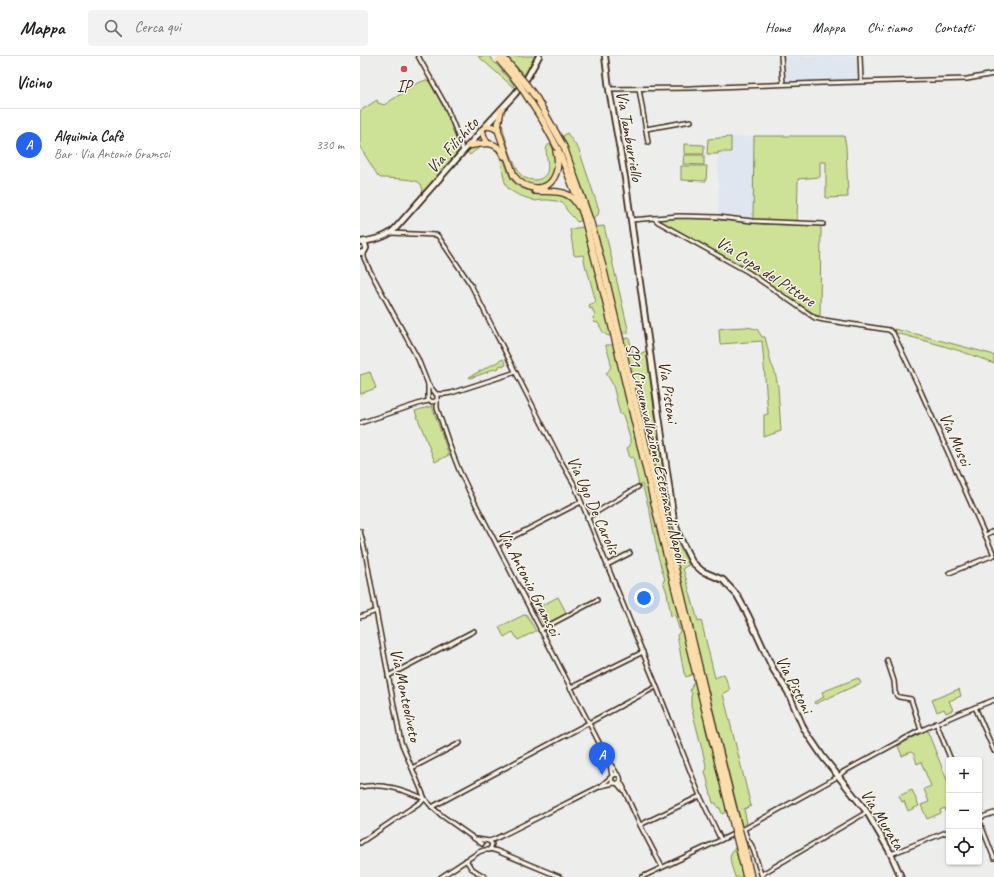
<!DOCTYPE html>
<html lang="it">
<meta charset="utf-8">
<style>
:root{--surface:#fff;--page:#f2f2f2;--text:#202124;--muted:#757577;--line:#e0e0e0;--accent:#2563eb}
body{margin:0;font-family:Caveat,sans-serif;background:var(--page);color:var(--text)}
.controls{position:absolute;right:12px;bottom:12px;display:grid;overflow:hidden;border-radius:4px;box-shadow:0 1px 3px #0004}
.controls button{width:36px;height:36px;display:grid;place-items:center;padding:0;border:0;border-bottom:1px solid var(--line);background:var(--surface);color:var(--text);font:20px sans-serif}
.you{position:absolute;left:284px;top:542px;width:14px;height:14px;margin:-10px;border:3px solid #fff;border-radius:50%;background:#1a73e8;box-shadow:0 0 0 6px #1a73e833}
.badge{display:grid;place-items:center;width:26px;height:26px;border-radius:50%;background:var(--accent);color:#fff;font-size:13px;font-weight:700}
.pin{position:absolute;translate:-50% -33px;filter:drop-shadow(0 1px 2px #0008)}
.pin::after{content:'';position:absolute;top:21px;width:14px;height:12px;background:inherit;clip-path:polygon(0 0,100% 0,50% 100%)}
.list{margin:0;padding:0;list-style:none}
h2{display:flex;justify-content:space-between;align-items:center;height:52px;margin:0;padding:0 16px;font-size:17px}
h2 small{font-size:13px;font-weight:400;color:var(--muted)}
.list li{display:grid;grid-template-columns:26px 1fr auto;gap:12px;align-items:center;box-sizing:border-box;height:72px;padding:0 16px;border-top:1px solid var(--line)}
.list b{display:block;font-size:15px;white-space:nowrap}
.list p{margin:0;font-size:13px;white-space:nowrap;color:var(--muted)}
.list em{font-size:13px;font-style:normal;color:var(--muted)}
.icon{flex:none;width:22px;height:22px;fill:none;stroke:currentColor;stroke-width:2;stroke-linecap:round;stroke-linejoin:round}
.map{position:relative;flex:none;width:634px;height:821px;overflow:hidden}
header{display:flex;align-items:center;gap:24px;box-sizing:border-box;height:56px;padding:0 20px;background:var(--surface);border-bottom:1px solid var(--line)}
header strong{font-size:19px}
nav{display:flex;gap:22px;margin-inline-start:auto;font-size:14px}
.search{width:280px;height:36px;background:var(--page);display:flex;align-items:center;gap:10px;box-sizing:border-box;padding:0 14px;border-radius:4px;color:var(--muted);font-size:15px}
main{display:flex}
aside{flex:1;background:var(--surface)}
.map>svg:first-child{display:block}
.built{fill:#e0e6f0}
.green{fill:#cde297;stroke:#84865a}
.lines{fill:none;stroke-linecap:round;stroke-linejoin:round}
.street-casing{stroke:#3b2a1e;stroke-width:6}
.secondary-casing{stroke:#3b2a1e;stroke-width:8}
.highway-casing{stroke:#3b2a1e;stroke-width:8}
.street{stroke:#f7f3e8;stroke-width:3}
.secondary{stroke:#f7f3e8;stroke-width:4.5}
.highway{stroke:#fbddab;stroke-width:5.5}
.highway-bridge-casing{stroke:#3b2a1e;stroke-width:8;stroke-linecap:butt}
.highway-bridge{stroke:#fbddab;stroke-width:5.5}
.poi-dot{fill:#d1495b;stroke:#f7f3e8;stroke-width:1.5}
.labels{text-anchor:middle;stroke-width:3;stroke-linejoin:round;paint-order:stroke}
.poi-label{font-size:17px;fill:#3b2a1e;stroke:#f7f3e8}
.street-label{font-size:17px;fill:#3b2a1e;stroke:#f7f3e8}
</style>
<header>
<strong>Mappa</strong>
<div class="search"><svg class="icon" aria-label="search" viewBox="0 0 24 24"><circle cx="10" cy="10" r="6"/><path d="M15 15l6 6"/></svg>Cerca qui</div>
<nav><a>Home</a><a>Mappa</a><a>Chi siamo</a><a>Contatti</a></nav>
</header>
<main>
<aside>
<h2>Vicino<small></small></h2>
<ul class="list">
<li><span class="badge">A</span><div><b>Alquimia Cafè</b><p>Bar · Via Antonio Gramsci</p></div><em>330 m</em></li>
</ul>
</aside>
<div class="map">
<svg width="634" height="821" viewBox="0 0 634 821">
<rect width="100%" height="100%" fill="#ededec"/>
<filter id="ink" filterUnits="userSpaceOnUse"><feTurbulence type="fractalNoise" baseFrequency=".025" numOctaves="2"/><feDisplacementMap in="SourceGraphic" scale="8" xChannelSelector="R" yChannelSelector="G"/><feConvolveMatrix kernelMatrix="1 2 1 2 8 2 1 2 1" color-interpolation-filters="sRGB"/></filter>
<g filter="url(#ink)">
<g class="built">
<path d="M423,0H499V24L425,26Z"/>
<path d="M394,80L393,164L357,160L358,158L359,127H358V96H371V81Z"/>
</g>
<g class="green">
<path d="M118,0H129L154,29L153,31Z"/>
<path d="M147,0H177L165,20Z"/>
<path d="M66,24L68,25L70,27C78,41 101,81 97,96C95,102 90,107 86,111C78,120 71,129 64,138C63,135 62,131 61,128C56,122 33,123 25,122H21L18,120L0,91V55L17,44L18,47L24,49L56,28Z"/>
<path d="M142,65C142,75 155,114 162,120C167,124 175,125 180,123C197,116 179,92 190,88L193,92L197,101L193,119L187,126L178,130L168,129L155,119L140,74Z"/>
<path d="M207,77L219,94L239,154L238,159L233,162C224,134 213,107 203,80Z"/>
<path d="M394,80H484L486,90L488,141L466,142V106H460V121L438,123L437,165L393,164Z"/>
<path d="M371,81V96H358V98H347L348,83Z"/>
<path d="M324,88L344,89V98H324Z"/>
<path d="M118,89L135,91C137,94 140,97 142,100C148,110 147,123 158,130C175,142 205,129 216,151C218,155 220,160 221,165L217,166C214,161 209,158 206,153C204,149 206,150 202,147C197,144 182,143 176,145C167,142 155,139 148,132C139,121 147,96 129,91C121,89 116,94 110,99L107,96L113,91Z"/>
<path d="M324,99H344V109L323,108Z"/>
<path d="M321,110H347L346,125L321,124Z"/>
<path d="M301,162H341L403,168L461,170L460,261L437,247L397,219L300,165L299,164Z"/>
<path d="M244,170L268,273V277H262L236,171Z"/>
<path d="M223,171L233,207L251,280C243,280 242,273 238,267L234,266L233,261L235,260L232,252L230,253L229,249L236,246L227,213H226L223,199L216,200L214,199L210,173Z"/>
<path d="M386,271L397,273L402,281H405L411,307L415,316L418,331L421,375L404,381V359L408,358L402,285L360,288L359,273L365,272Z"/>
<path d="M534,273L556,278L631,298L634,300V308C603,294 569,286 536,277Z"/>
<path d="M269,282L274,301L286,295L305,428L312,466L315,479L319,490L329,509L323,512L338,565L341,564L355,622L364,618L370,634L363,638L391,750L384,753L387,767L382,770L332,569L263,283Z"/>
<path d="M246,289H253L280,402L284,413L333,618L326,621L324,617L317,579L320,576L315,559L311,560L307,537L303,525L305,524L298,500L290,456L282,428H281L279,429L273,401L270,402L267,392L270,390V382L263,359L260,358L253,329L246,317C255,311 249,300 246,291Z"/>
<path d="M143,303L146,309L143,310L142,309L139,310V312L127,315L128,316L110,322L109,321Z"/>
<path d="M10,316L16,332L0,338V319Z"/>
<path d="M72,350L89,399L75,406L55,355Z"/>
<path d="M198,541L207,558L184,570L175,553Z"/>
<path d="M166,558L176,575L158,584L153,576L144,581L139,571Z"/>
<path d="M498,622L501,627L455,648L454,646L464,641L462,636Z"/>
<path d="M334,624L343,660L348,684L352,695L365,749L366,756L362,758L360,752H358L356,747H353L345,715L347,713L331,650V641L332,637L330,635Z"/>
<path d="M599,633L601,640L589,645L593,654L586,657L584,653L577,656L572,644Z"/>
<path d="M567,674L589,729V757L587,758L585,752L580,754L581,757L567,763L561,749L569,746L564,733L571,730L561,706L557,708L554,698L551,696L542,700L538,690Z"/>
<path d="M552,734L559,750L548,755L544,745L542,746L539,740Z"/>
<path d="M375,792L383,821H375C372,810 366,800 375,792Z"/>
</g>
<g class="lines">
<defs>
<g id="street">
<path d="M58,0L86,50L95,72L103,95"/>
<path d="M421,0L423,28"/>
<path d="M500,0L501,25"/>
<path d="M249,33L331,32L462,27L607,23L634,18"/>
<path d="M279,33L288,86"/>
<path d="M286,73L331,65"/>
<path d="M294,162L298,166L388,216L455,262L464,264L529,274L533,277L557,327L634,499"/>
<path d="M271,164L319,160L358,161L392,165L463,168"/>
<path d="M31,177L76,179L78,180L111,229L202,407L214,428L296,629L340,740L361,784"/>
<path d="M4,196V202L9,213L58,303L68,328V343L72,346L75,345L77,344"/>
<path d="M68,328L77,339V352L89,388L99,414L110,437L247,702C250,708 254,712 257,718"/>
<path d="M76,338H85L91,337L156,316"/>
<path d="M0,367L64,346L69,345"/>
<path d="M227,462L278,431"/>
<path d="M0,475L5,495L16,555L41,686L65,743L72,751L81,759L122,788"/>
<path d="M625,479L634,475"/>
<path d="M137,489L221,446"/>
<path d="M247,509L270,497"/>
<path d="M589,517L634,499"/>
<path d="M0,561L16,555"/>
<path d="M180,574L237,544"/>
<path d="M527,604L534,625L535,636L537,640L539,641L551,643L561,674"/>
<path d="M28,620L114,575"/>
<path d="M210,632L283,596"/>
<path d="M615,651L634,695"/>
<path d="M576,667L591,704"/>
<path d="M250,708L252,720"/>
<path d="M52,712L100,687"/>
<circle cx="256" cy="723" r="4.5"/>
<path d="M260,725L264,732V734L280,769L302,811"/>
<path d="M257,727L262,733L264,734"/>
<path d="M242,729L251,721"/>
<path d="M0,731C24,727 42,733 65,743"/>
<path d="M72,751L294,632"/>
<path d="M619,762L634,757"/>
<path d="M619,764L634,802"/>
<path d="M280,769L340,740"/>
<path d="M384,773L387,782L392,790L402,821"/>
<path d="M129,785L135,783L241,730L254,727"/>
<path d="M0,787L65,743"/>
<path d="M130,793L137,795L200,821"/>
<path d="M531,798L589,775"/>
<path d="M106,804L111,812L125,821"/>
<path d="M402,818L507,756"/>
<path d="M81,821L119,796L124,794H129L131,791L132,788L129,785L117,783"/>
<path d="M282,821L384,773L479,720L483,716L557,676L603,656L634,644"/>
</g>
<g id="secondary">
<path d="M245,0L249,33L265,122L314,465L320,482L332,506L342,515L363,524L377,539L388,559L405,596L413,613L428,636L444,673L463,701L507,756L530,796L541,821"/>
<path d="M1,186C13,184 25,182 34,174L122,74L155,38L167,22L179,0"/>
<path d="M0,197L4,196L6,192L5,188L1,186"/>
</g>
<g id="highway">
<path d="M141,54L139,64L138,74L154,120C165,135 189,138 196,117C199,110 198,103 196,95"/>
<path d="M126,70L133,71L138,74"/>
<path d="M122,74L124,81L127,87"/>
<path d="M108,90C122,87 137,83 144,100"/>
<path d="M204,91L231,167L244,215L350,657L374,754"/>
<path d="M198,93L217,141L224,161L246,246L305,493L370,755"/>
<path d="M175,135C192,136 209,132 218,150"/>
<path d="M385,795L391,821"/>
<path d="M380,796L386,821"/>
</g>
</defs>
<use href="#street" class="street-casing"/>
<use href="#secondary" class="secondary-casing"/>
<use href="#highway" class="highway-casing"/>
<use href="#street" class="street"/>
<use href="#secondary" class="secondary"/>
<use href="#highway" class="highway"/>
<defs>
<g id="highway-bridge">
<path d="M143,1L165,27L177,43L204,91"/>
<path d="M139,4L159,28L183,65L198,93"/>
<path d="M374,754L385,795"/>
<path d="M370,755L380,796"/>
</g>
</defs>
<use href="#highway-bridge" class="highway-bridge-casing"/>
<use href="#highway-bridge" class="highway-bridge"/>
</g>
</g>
<circle class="poi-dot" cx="44" cy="13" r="4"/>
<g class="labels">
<g class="poi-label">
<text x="44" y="36">IP</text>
</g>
<g class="street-label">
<text transform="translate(270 80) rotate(80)" y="6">Via Tamburriello</text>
<text transform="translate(92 89) rotate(-48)" y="6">Via Filichito</text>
<text transform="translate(406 215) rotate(33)" y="6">Via Cupa del Pittore</text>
<text transform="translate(309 336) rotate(82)" y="6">Via Pistoni</text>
<text transform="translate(596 383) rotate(66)" y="6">Via Musci</text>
<text transform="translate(297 397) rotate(77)" y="6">SP1 Circumvallazione Esterna di Napoli</text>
<text transform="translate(234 449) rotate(66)" y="6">Via Ugo De Carolis</text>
<text transform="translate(170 526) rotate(63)" y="6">Via Antonio Gramsci</text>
<text transform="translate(435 628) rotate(63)" y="6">Via Pistoni</text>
<text transform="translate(46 639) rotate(78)" y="6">Via Monteoliveto</text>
<text transform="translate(523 763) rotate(58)" y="6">Via Murata</text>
</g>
</g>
</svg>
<div class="controls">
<button>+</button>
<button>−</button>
<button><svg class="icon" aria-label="locate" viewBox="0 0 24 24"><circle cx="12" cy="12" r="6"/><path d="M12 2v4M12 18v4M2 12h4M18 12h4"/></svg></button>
</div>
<div class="you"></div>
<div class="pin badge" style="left:242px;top:719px">A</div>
</div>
</main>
